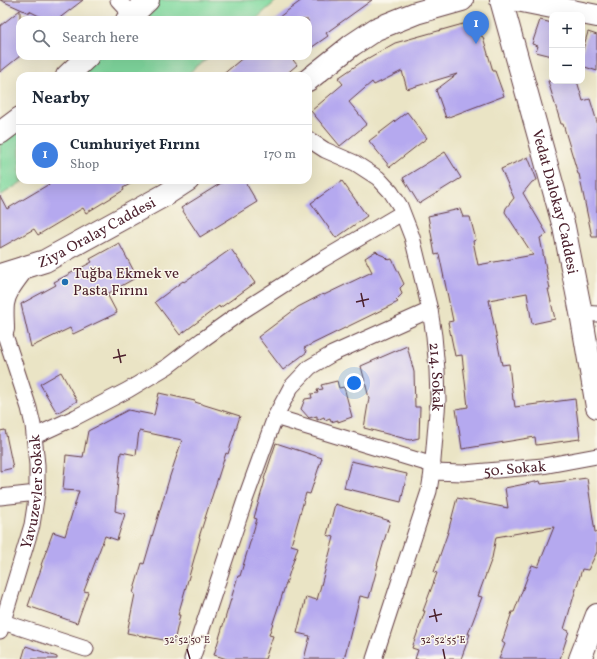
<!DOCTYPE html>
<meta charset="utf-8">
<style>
:root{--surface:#fff;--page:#f6f6f7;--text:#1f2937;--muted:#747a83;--line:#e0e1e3;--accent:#0f766e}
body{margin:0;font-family:Vollkorn,serif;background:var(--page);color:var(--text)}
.controls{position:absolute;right:12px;top:12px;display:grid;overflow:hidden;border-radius:8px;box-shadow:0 4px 16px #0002}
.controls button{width:36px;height:36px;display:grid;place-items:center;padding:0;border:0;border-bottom:1px solid var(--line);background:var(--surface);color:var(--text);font:20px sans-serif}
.you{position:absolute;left:354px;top:383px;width:14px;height:14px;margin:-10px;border:3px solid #fff;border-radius:50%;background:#1a73e8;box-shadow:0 0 0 6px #1a73e833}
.badge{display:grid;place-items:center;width:26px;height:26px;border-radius:50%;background:var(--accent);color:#fff;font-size:13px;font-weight:700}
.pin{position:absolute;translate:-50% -33px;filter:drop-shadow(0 1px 2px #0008)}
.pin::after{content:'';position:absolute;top:21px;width:14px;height:12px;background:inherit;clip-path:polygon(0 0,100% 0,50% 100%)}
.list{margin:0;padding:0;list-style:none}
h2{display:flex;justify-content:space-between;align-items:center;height:52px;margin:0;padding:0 16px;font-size:17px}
h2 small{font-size:13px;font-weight:400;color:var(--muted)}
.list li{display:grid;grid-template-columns:26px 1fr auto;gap:12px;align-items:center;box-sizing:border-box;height:60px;padding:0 16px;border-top:1px solid var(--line)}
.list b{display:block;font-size:15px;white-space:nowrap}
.list p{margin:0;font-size:13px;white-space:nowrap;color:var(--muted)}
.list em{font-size:13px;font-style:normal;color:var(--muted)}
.icon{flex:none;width:22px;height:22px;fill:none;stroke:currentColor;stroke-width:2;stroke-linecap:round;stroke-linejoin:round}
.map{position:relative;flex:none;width:597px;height:659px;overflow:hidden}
.search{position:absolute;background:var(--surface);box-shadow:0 4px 16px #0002;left:16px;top:16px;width:296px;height:44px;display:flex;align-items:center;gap:10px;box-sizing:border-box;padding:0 14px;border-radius:12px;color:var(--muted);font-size:15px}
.panel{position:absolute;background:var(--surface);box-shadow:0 4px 16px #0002;left:16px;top:72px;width:296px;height:112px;border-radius:12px}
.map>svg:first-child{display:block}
.green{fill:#81d99f;stroke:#667c65}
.building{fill:#b5a9ef}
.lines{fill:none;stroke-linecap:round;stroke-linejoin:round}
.street-casing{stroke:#623d42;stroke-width:17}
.secondary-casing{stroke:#623d42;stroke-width:24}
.street{stroke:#fff;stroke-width:15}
.secondary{stroke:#fff;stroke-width:22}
.ticks{fill:none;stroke:#4a1f2b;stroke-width:1.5}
.poi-dot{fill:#1f6fb2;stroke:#fbf7ec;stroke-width:1.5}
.labels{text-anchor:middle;stroke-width:3;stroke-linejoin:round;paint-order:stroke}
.street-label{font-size:15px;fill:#4a1f2b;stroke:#fbf7ec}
.poi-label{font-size:15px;fill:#4a1f2b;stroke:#fbf7ec;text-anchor:start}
.ticks-label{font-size:10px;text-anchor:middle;fill:#4a1f2b;stroke:#fbf7ec;stroke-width:3;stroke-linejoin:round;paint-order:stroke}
</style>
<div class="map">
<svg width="597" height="659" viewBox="0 0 597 659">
<rect width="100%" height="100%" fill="#fbf7ec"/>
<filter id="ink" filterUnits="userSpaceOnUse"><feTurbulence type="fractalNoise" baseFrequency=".025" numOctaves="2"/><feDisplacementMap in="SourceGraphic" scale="8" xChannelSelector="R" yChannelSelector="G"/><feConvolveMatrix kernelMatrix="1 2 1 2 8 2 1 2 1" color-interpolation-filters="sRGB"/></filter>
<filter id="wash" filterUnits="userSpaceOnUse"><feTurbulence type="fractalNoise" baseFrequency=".012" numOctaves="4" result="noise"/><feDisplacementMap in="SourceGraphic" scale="16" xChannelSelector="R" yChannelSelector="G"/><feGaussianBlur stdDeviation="0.9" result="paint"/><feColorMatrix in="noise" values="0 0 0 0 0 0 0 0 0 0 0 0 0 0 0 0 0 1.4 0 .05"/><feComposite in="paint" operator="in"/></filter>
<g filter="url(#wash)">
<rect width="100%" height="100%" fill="#eae4c5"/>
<g class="green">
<path d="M148,0H277L255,20H127Z"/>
<path d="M88,56H210L185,76H67Z"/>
<path d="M20,118V180H25L0,196V133Z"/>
</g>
<g id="blocks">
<g class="building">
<path d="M0,0H83L57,20H47L29,11V13Z"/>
<path d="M302,0H372L326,33L328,36L308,50V20H275Z"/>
<path d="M20,10V56L0,72V26Z"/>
<path d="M540,20L552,23V56L536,52L538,46L532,44Z"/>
<path d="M463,24L483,37L493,71H495L504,96L446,118L436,90L457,74L407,89L402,71L374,85L372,82L349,102L367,124L340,146L311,111L343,84L338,78L363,61L395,43Z"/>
<path d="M588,32L597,35V71L582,66V52Z"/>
<path d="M245,56H290L297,65L284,76H221Z"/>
<path d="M548,81H577L583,101L590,99L597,122V237H592L579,174H578L563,124H561Z"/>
<path d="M407,112L427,138L390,167L369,141Z"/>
<path d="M445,152L461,178L419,204L403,178Z"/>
<path d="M528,157L537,180L532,182L523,193L547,234L540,238L550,289H548L555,319L532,324L527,293L489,300L502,365L509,364L513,400H514L515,407L575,399L580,439L536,445L535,437L462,449L456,409L468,407L462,355L455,356L448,322L453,321L439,254L435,255L428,216L460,209L463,217H470L476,240L473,241L478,265L533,255L505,212L506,208L514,198L501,169Z"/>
<path d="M56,180H137L123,188L124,190L86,213L83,208L38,235L34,229L0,248V196L7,209Z"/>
<path d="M226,180H244L257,202L200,237L181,208Z"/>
<path d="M342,181L367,216L336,238L311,203Z"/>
<path d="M119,243L137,277L107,294L117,313L73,334L70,328L31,347L21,304L56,285L54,282L92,262L90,259Z"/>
<path d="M231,249L255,283L220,308L219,306L180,335L155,302L183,281L184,282Z"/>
<path d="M376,251L379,254L384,256L388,260L392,259L404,284L400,288L402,294L396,300L398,302L304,348L307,352L283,370L258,337L298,307L323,294L324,295L372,272L365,258Z"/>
<path d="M407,346L414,372L415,407H420L419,438L410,440L364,428L369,398L361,366Z"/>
<path d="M61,372L77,401L57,413L40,384Z"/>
<path d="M337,381L339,388L344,387L352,417L338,422V420L331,422L330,418L325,420L324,417L317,420V416L309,418L301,409L305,399L312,398L311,394L318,393L317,390L323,389L321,385Z"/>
<path d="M159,393L195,401V402L240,416L228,454L226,453L214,490L199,537L200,538L178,615H180L174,642L127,633L135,594L133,593L142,563L144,564L170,476L182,440L139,431L136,455L121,452L115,511L125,514L117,540L105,536L84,591L88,592L77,623L28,606L42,566L41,565L53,532L65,536L79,491L63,490L66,455L83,457L88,431L128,410L154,415Z"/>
<path d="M5,430L13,468L0,471V431Z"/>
<path d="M276,443L322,458L310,494L306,493L291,545L298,547L269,635L273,636L265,659H227L214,655L238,576H240L257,519L254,518L265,480L264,479Z"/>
<path d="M351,461L407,474L401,502L344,488Z"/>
<path d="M587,478L595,532H597V552L588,570L582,569L564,629L569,631L560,659H499L505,644L502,642L512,612H514L532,565L538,567L554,527L496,537L492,558L478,596L482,597L468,634H470L461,659H415L418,650L412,648L425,611H423L437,573L434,572L448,532L457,498L508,508L505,488L540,481L541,484Z"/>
<path d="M335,504L390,521L377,565H378L369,598L360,596L344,659H304L310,636L297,633L306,597L317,600L334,537L327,535Z"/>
<path d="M26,646L57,657V659H22Z"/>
</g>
</g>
</g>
<g filter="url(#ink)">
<use href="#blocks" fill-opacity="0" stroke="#623d42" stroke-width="1"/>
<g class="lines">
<defs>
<g id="street">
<path d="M118,0L132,15"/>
<path id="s1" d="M308,139L325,150L355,163L378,178L391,192L400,206L412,237L430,310L434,336L437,370L438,400L432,472L429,491L374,659"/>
<path d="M581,313L597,314"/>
<path d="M275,417L433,465"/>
<path d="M35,436L76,417L128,390L168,366L202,340L244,310L322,260L402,213"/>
<path id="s2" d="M432,472L463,473L543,466L597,456"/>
<path d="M0,497L37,493"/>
<path d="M3,622L86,649"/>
<path id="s3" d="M0,631L32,525L37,493V465L33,425L29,408L3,329"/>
<path d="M192,659L245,500L275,417L291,387L310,367L332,354L430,310"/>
</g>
<g id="secondary">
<path id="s4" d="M501,0L564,227L581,313L597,407"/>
<path d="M517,0L597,16"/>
<path d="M127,20L148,0"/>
<path d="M67,76L88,56"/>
<path d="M308,80L352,45L376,29L416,13L462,0"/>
<path d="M0,133L20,118"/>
<path id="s5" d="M0,275L45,261L165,195L188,180"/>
<path d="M3,329C3,321 2,312 3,304C5,290 15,279 23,268"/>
<path d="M580,659L597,615"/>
</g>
</defs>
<use href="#street" class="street-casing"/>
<use href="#secondary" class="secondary-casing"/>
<use href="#street" class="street"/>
<use href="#secondary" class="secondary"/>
</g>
</g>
<path class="ticks" d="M361,293L364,307M356,302L369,299M118,349L121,363M113,358L126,355M434,609L437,622M429,617L442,614M187,649L190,659M443,649L445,659"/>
<circle class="poi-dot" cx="65" cy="282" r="4"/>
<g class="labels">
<g class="street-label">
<text dy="5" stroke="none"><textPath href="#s4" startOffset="209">Vedat Dalokay Caddesi</textPath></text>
<text dy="5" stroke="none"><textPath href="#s5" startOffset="106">Ziya Oralay Caddesi</textPath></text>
<text dy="5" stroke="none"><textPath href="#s1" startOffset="292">214. Sokak</textPath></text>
<text dy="5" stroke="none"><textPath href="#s2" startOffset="83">50. Sokak</textPath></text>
<text dy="5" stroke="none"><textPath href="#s3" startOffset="144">Yavuzevler Sokak</textPath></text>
</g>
<g class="poi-label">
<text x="73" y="278">Tuğba Ekmek ve<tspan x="73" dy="17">Pasta Fırını</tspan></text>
</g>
</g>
<g class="ticks-label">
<text x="187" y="643">32°52'50"E</text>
<text x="443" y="643">32°52'55"E</text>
</g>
</svg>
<div class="controls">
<button>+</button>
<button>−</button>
</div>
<div class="you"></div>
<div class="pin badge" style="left:476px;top:44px;background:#3f7fe0">1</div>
<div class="search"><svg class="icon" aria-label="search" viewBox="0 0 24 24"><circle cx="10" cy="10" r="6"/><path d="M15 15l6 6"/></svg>Search here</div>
<section class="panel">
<h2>Nearby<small></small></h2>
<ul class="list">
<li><span class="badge" style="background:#3f7fe0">1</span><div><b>Cumhuriyet Fırını</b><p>Shop</p></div><em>170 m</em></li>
</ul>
</section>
</div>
